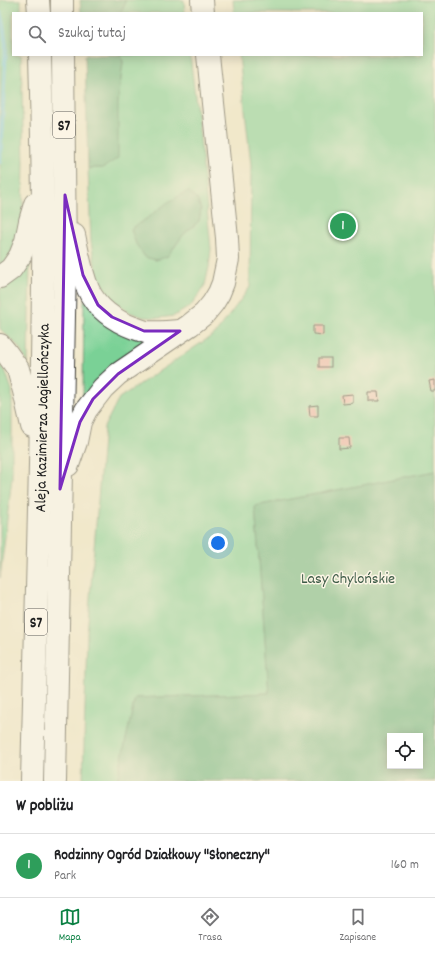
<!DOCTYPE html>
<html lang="pl">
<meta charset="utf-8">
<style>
:root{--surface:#fff;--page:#f2f2f2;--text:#202124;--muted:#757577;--line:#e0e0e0;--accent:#0b8043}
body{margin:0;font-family:Dekko,sans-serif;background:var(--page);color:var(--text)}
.controls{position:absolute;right:12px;bottom:12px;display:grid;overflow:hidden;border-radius:0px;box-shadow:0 2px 10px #0003}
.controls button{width:36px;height:36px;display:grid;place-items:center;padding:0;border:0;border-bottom:1px solid var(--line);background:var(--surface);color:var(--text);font:20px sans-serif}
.you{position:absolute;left:218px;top:543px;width:14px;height:14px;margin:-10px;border:3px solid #fff;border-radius:50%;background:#1a73e8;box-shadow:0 0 0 6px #1a73e833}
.badge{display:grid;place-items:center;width:26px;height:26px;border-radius:50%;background:var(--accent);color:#fff;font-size:13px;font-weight:700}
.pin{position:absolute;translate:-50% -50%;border:2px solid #fff;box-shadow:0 1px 4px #0006}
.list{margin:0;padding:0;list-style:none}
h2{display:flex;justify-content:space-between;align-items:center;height:52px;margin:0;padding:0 16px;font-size:17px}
h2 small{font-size:13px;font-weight:400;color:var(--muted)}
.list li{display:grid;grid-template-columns:26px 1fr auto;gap:12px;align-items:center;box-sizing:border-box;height:64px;padding:0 16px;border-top:1px solid var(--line)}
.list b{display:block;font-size:15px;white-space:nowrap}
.list p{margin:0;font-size:13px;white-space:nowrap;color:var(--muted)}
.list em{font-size:13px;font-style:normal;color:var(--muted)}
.icon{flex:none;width:22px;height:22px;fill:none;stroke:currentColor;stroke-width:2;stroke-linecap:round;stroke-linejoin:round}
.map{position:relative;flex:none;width:435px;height:781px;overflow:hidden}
.search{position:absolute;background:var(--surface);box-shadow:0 2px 10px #0003;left:12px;right:12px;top:12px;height:44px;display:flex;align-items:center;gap:10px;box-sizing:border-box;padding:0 14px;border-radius:0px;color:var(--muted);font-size:15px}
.sheet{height:116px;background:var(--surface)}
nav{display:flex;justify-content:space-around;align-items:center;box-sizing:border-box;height:56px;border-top:1px solid var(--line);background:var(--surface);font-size:11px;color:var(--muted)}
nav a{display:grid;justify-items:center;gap:2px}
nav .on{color:var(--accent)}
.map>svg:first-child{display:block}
.green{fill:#7ad196;stroke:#4b7659;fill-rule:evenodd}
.forest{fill:#63b37f;stroke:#40684e;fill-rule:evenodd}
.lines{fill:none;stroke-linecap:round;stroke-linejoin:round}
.stream{stroke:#67c4e5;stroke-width:4}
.building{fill:#ef9590}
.highway-casing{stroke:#3c3b36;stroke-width:24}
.highway{stroke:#fff;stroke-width:22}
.marked{fill:none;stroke:#7b2cbf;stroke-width:3;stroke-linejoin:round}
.labels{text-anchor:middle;stroke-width:3;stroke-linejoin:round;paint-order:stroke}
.shield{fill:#fcf5e5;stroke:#5f5d58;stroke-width:1}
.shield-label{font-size:15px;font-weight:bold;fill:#1c1c1c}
.street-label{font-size:16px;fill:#1c1c1c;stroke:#fcf5e5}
.park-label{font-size:16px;fill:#3d5b47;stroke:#fcf5e5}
</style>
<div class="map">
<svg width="435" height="781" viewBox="0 0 435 781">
<rect width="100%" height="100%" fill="#fcf5e5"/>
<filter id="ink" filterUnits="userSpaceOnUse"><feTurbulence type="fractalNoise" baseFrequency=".025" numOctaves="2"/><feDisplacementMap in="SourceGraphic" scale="8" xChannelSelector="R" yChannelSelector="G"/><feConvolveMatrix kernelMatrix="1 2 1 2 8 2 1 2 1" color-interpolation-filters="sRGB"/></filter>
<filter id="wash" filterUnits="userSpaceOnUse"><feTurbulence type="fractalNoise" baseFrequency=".012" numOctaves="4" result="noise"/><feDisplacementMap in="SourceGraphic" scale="16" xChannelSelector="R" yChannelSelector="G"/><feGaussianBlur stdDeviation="0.9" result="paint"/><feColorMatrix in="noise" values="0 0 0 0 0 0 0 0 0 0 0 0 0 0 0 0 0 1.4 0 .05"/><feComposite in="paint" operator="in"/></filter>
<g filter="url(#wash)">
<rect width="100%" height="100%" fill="#f1e8cb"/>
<g class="green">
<path d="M0,0H21V13H13V55H21L24,162L23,211L19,240L0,271Z"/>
<path d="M125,0H184L185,13H121L125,4Z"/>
<path d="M233,0H435V471L255,506L269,693L135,698L117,781H83L87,634L104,427L119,398L216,333L250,287L251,165L239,55H422V13H234Z"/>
<path d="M121,55H190L200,137L211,249L209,267L205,285L191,306L174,316L159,318L143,317L129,312L111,298L97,276L91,242L88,168H103L118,102L123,62ZM197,199L201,209L199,221L183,235L174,248L156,260L145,257L136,244L131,229L146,219Z"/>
<path d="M30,260L28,363L17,345L0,329V289C14,283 21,272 30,260Z"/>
<path d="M84,300L153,340L83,397Z"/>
<path d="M0,364L5,370L12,390V478L0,578Z"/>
</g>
<g class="forest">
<path d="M80,0H125V4L121,13H81Z"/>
<path d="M85,55H121L123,62L118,102V158L103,168H88Z"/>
<path d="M188,191L197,199L201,209L199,221L183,235L167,257L156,260L145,257L136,244L131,229L146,219L168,202Z"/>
<path d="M435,471V781H117L135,698L269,693L255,506ZM390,736H420V766H390Z"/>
</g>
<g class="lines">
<path class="stream" d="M0,12L3,25L6,45L0,162"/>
</g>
<g id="blocks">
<g class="building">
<path d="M313,326H323V335L313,334Z"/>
<rect x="319" y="358" width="12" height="9"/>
<path d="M435,380V391H431L429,381Z"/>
<path d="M368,392H378L379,401H368Z"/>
<path d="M353,394V403L343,404L342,395Z"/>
<path d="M318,405V416H310L309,406Z"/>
<path d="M339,438H349L350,448L339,449Z"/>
</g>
</g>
</g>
<g filter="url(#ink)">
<use href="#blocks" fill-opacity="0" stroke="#3c3b36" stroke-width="1"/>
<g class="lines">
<defs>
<g id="highway">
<path d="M38,0L39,13"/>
<path d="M62,0V13"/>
<path d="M202,0L203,13"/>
<path d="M74,235C78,253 81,272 88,289C96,308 115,321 134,328C138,329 142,331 146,332C157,333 169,332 180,331"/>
<path d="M0,277L11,269L20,256L26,241L30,221L35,204"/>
<path d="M0,345L5,351L18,369L24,391L32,426"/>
<path d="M68,465L76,442L80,422L86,410L103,388L118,374L190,325L204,314L213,303L219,293L223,283L228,259L227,238L208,55"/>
<path id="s1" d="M32,781C36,612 42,443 43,274C44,201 42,128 40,55"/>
<path d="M55,781L65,264L63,55"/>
</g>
</defs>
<use href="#highway" class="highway-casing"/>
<use href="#highway" class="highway"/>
</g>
</g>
<path d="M0 0H435V781H0ZM65,195L83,275L98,305L112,317L144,331H180L118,374L93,399L80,422L60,489Z" fill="#f1e8cb" fill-opacity=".55" fill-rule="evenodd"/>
<path class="marked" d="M65,195L83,275L98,305L112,317L144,331H180L118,374L93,399L80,422L60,489Z"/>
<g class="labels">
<g class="shield">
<rect x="53" y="112" width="22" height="26" rx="3"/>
<rect x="25" y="609" width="22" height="26" rx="3"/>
</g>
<g class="shield-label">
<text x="64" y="130">S7</text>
<text x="36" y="627">S7</text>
</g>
<g class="street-label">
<text dy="6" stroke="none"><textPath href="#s1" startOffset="363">Aleja Kazimierza Jagiellończyka</textPath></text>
</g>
<g class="park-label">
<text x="348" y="583">Lasy Chylońskie</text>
</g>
</g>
</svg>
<div class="controls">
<button><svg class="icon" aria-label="locate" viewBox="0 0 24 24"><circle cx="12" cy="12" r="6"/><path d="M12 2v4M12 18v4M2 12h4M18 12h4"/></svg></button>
</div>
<div class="you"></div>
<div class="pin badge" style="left:343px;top:226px;background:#2e9e5b">1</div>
<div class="search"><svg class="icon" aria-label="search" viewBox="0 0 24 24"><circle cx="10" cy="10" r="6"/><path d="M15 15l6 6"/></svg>Szukaj tutaj</div>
</div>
<section class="sheet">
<h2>W pobliżu<small></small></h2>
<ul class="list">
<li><span class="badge" style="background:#2e9e5b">1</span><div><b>Rodzinny Ogród Działkowy &quot;Słoneczny&quot;</b><p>Park</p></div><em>160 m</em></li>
</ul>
</section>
<nav>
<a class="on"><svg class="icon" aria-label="map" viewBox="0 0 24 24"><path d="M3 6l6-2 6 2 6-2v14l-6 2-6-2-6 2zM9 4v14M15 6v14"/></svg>Mapa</a>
<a><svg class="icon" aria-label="directions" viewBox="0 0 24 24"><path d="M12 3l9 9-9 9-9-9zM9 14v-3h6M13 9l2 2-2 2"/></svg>Trasa</a>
<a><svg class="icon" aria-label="saved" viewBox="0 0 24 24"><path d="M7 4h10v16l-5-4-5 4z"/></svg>Zapisane</a>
</nav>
